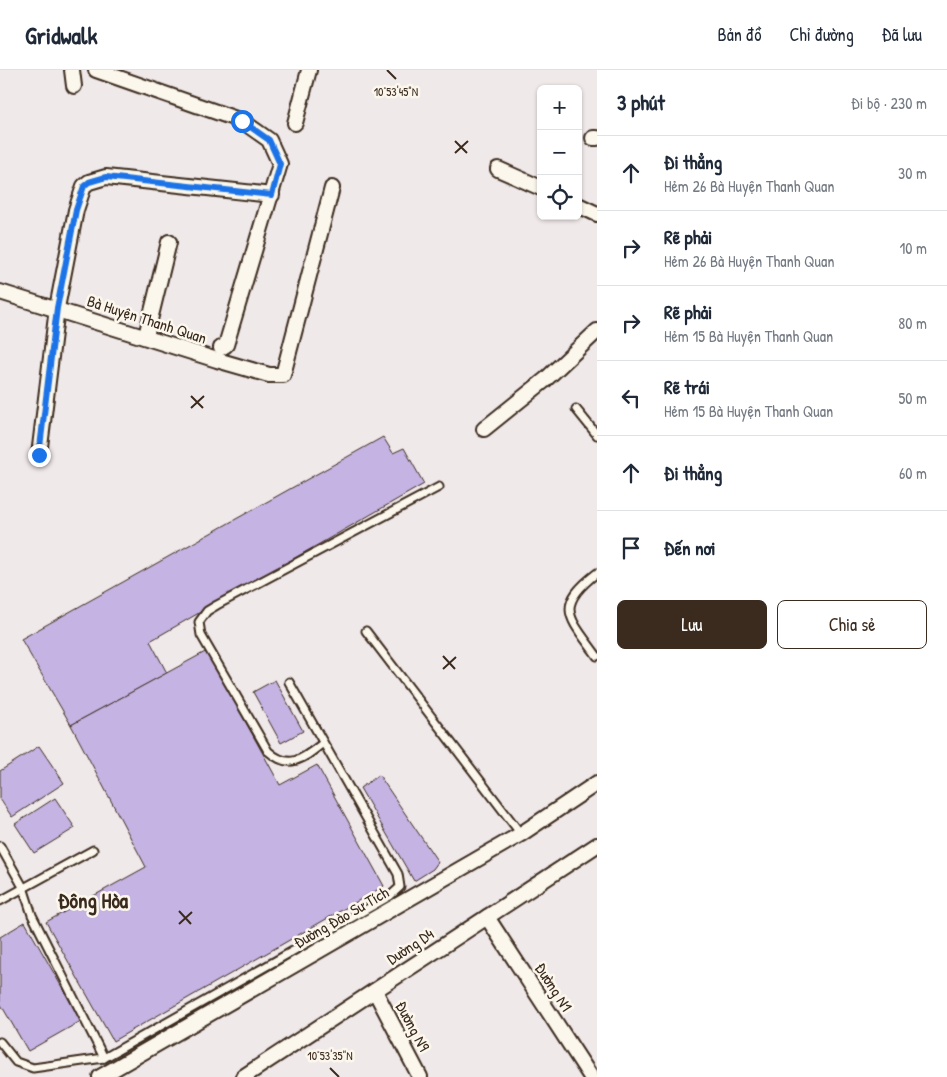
<!DOCTYPE html>
<html lang="vi">
<meta charset="utf-8">
<style>
:root{--surface:#fff;--page:#f2f2f3;--text:#1f2937;--muted:#747a83;--line:#e0e1e3;--accent:#3b2a1e}
body{margin:0;font-family:"Patrick Hand",sans-serif;background:var(--page);color:var(--text)}
.controls{position:absolute;right:15px;top:15px;display:grid;overflow:hidden;border-radius:8px;box-shadow:0 1px 4px #0004}
.controls button{width:45px;height:45px;display:grid;place-items:center;padding:0;border:0;border-bottom:1px solid var(--line);background:var(--surface);color:var(--text);font:25px sans-serif}
.stop{position:absolute;width:15px;height:15px;margin:-11px;border:4px solid #1a73e8;border-radius:50%;background:#fff}
.stop.end{background:#1a73e8;border-color:#fff;box-shadow:0 1px 5px #0008}
.list{margin:0;padding:0;list-style:none}
h2{display:flex;justify-content:space-between;align-items:center;height:65px;margin:0;padding:0 20px;font-size:21px}
h2 small{font-size:16px;font-weight:400;color:var(--muted)}
.list li{display:grid;grid-template-columns:32px 1fr auto;gap:15px;align-items:center;box-sizing:border-box;height:75px;padding:0 20px;border-top:1px solid var(--line)}
.list b{display:block;font-size:19px;white-space:nowrap}
.list p{margin:0;font-size:16px;white-space:nowrap;color:var(--muted)}
.list em{font-size:16px;font-style:normal;color:var(--muted)}
.actions{display:flex;gap:10px;padding:15px 20px}
.actions a{flex:1;padding:11px 0;border:1px solid var(--accent);border-radius:8px;text-align:center;font-size:18px;color:var(--accent)}
.actions .main{background:var(--accent);color:#fff}
.icon{flex:none;width:28px;height:28px;fill:none;stroke:currentColor;stroke-width:2;stroke-linecap:round;stroke-linejoin:round}
.map{position:relative;flex:none;width:597px;height:1007px;overflow:hidden}
header{display:flex;align-items:center;gap:30px;box-sizing:border-box;height:70px;padding:0 25px;background:var(--surface);border-bottom:1px solid var(--line)}
header strong{font-size:24px}
nav{display:flex;gap:28px;margin-inline-start:auto;font-size:18px}
main{display:flex}
aside{flex:1;background:var(--surface)}
.map>svg:first-child{display:block}
.building{fill:#c5b3e3;stroke:#3b2a1e}
.lines{fill:none;stroke-linecap:round;stroke-linejoin:round}
.service-casing{stroke:#3b2a1e;stroke-width:11}
.minor-casing{stroke:#3b2a1e;stroke-width:18}
.service{stroke:#fbf7ec;stroke-width:7}
.minor{stroke:#fbf7ec;stroke-width:14}
.route{stroke:#1a73e8;stroke-width:6}
.ticks{fill:none;stroke:#3b2a1e;stroke-width:2}
.labels{text-anchor:middle;stroke-width:5;stroke-linejoin:round;paint-order:stroke}
.street-label{font-size:16px;fill:#3b2a1e;stroke:#fbf7ec}
.district-label{font-size:21px;font-weight:bold;fill:#3b2a1e;stroke:#fbf7ec}
.ticks-label{font-size:12px;text-anchor:middle;fill:#3b2a1e;stroke:#fbf7ec;stroke-width:5;stroke-linejoin:round;paint-order:stroke}
</style>
<header>
<strong>Gridwalk</strong>
<nav><a>Bản đồ</a><a>Chỉ đường</a><a>Đã lưu</a></nav>
</header>
<main>
<div class="map">
<svg width="597" height="1007" viewBox="0 0 597 1007">
<rect width="100%" height="100%" fill="#f0e9ea"/>
<filter id="ink" filterUnits="userSpaceOnUse"><feTurbulence type="fractalNoise" baseFrequency=".02" numOctaves="2"/><feDisplacementMap in="SourceGraphic" scale="10" xChannelSelector="R" yChannelSelector="G"/><feConvolveMatrix kernelMatrix="1 2 1 2 8 2 1 2 1" color-interpolation-filters="sRGB"/></filter>
<g filter="url(#ink)">
<g class="building">
<path d="M383,367L393,383L404,378L424,414L150,571L167,603L71,655L21,569Z"/>
<path d="M207,581L280,715L317,695L384,816L113,971L46,852L146,797L71,655Z"/>
<path d="M275,610L303,661L281,673L253,622Z"/>
<path d="M39,676L64,713L12,747L0,729V701Z"/>
<path d="M379,705L438,792L433,799L414,811L360,718Z"/>
<path d="M55,728L75,758L34,783L15,754Z"/>
<path d="M25,852L81,951L28,981L0,933V867Z"/>
</g>
<g class="lines">
<defs>
<g id="service">
<path d="M576,339L597,365"/>
<path d="M597,503C553,537 570,548 597,586"/>
<path d="M366,561L521,764"/>
<path d="M323,673C304,688 290,701 268,681L201,565L199,552L207,541L217,535L439,417"/>
<path d="M0,776L23,817L32,845L104,988"/>
<path d="M0,831L93,780"/>
<path d="M0,972L16,992L33,998L104,988L390,826L400,817L398,804L289,612"/>
</g>
<g id="minor">
<path d="M72,0L74,16"/>
<path d="M96,0L242,51L269,70L280,94L226,275L221,278"/>
<path d="M295,53L309,0"/>
<path d="M593,68H597"/>
<path d="M498,99L541,118"/>
<path d="M578,135L597,144"/>
<path d="M0,222L217,290L269,305H283L332,118"/>
<path d="M146,266L169,172"/>
<path d="M484,359L545,310L597,261"/>
<path d="M39,385L57,238L76,140L84,116L89,112L106,107L272,125"/>
<path d="M487,847L591,1007"/>
<path d="M375,921L420,1007"/>
<path d="M100,1007L521,764L597,713"/>
<path d="M243,1007L597,775"/>
</g>
</defs>
<use href="#service" class="service-casing"/>
<use href="#minor" class="minor-casing"/>
<use href="#service" class="service"/>
<use href="#minor" class="minor"/>
</g>
</g>
<g class="lines" filter="url(#ink)">
<path class="route" d="M39,385L57,238L76,140L84,116L89,112L106,107L272,125L280,94L269,70L242,51"/>
</g>
<path class="ticks" d="M387,0L396,9M455,71L467,83M455,83L468,71M191,326L203,338M191,338L204,326M443,586L455,599M443,599L456,587M179,841L191,854M179,854L192,842M330,998L339,1007"/>
<g class="labels">
<g class="street-label">
<text transform="translate(147 249) rotate(18)" y="6">Bà Huyện Thanh Quan</text>
<text transform="translate(341 847) rotate(-30)" y="6">Đường Đào Sư Tích</text>
<text transform="translate(410 876) rotate(-33)" y="6">Dường D4</text>
<text transform="translate(554 917) rotate(57)" y="6">Đường N1</text>
<text transform="translate(413 956) rotate(62)" y="6">Đường N9</text>
</g>
<g class="district-label">
<text x="93" y="838">Đông Hòa</text>
</g>
</g>
<g class="ticks-label">
<text x="396" y="26">10°53'45"N</text>
<text x="330" y="990">10°53'35"N</text>
</g>
</svg>
<div class="controls">
<button>+</button>
<button>−</button>
<button><svg class="icon" aria-label="locate" viewBox="0 0 24 24"><circle cx="12" cy="12" r="6"/><path d="M12 2v4M12 18v4M2 12h4M18 12h4"/></svg></button>
</div>
<div class="stop" style="left:242px;top:51px"></div>
<div class="stop end" style="left:39px;top:385px"></div>
</div>
<aside>
<h2>3 phút<small>Đi bộ · 230 m</small></h2>
<ul class="list">
<li><svg class="icon" aria-label="ahead" viewBox="0 0 24 24"><path d="M12 20V5M6 11l6-6 6 6"/></svg><div><b>Đi thẳng</b><p>Hẻm 26 Bà Huyện Thanh Quan</p></div><em>30 m</em></li>
<li><svg class="icon" aria-label="right" viewBox="0 0 24 24"><path d="M7 20v-9h11M14 6l5 5-5 5"/></svg><div><b>Rẽ phải</b><p>Hẻm 26 Bà Huyện Thanh Quan</p></div><em>10 m</em></li>
<li><svg class="icon" aria-label="right" viewBox="0 0 24 24"><path d="M7 20v-9h11M14 6l5 5-5 5"/></svg><div><b>Rẽ phải</b><p>Hẻm 15 Bà Huyện Thanh Quan</p></div><em>80 m</em></li>
<li><svg class="icon" aria-label="left" viewBox="0 0 24 24"><path d="M17 20v-9H6M10 6l-5 5 5 5"/></svg><div><b>Rẽ trái</b><p>Hẻm 15 Bà Huyện Thanh Quan</p></div><em>50 m</em></li>
<li><svg class="icon" aria-label="ahead" viewBox="0 0 24 24"><path d="M12 20V5M6 11l6-6 6 6"/></svg><div><b>Đi thẳng</b></div><em>60 m</em></li>
<li><svg class="icon" aria-label="arrive" viewBox="0 0 24 24"><path d="M6 21V4h12l-3 4 3 4H6"/></svg><div><b>Đến nơi</b></div></li>
</ul>
<div class="actions"><a class="main">Lưu</a><a>Chia sẻ</a></div>
</aside>
</main>
